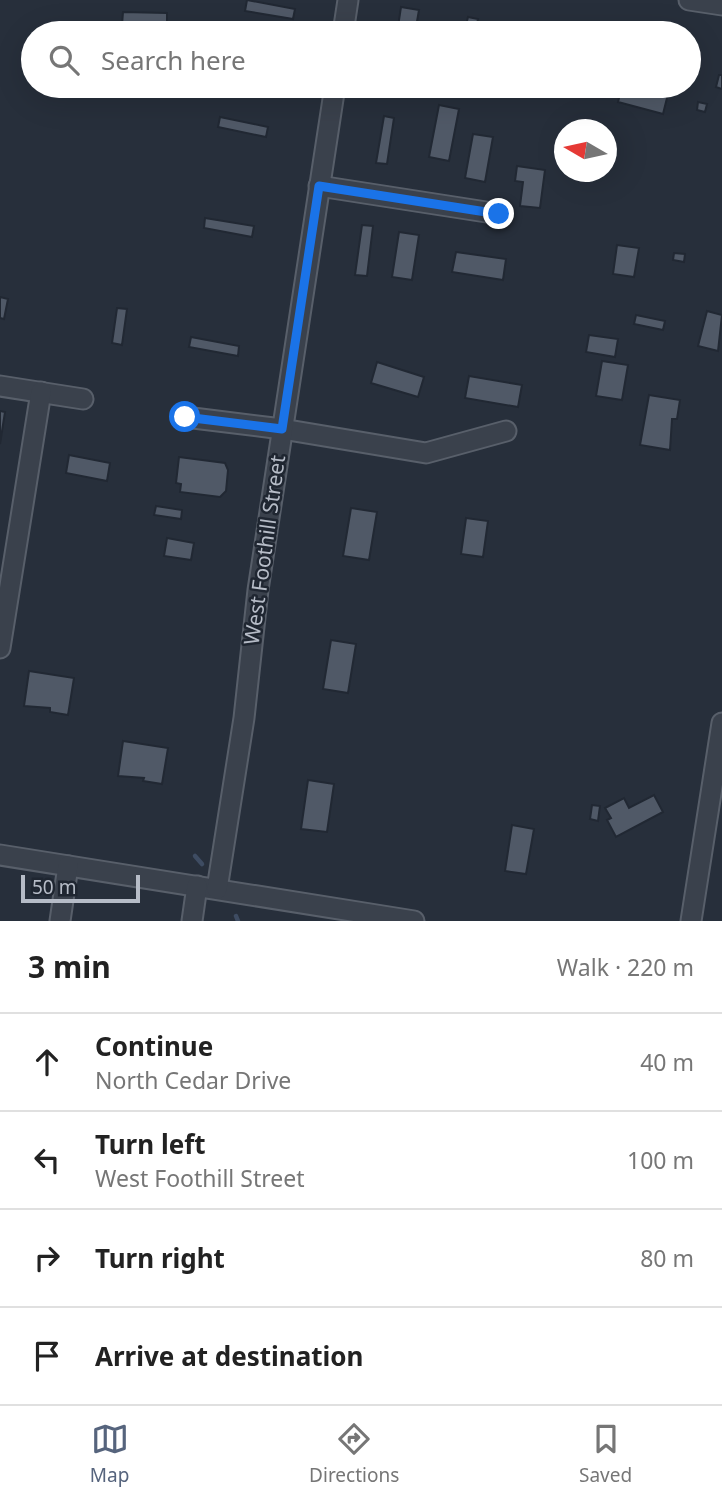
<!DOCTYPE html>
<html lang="en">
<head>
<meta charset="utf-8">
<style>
	:root { --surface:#fff; --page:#f2f2f2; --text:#222; --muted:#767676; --line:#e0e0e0; --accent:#56647d }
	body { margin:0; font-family:"Noto Sans",sans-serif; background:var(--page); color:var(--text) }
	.compass { position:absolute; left:554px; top:119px; width:63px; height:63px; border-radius:50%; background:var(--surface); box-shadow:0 7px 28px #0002; rotate:279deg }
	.scale { position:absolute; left:21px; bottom:18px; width:119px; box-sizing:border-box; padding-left:7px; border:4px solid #b6bcc7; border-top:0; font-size:19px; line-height:24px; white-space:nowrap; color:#b6bcc7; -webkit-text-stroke:5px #1f2631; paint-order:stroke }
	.stop { position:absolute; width:21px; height:21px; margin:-16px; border:5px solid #1a73e8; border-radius:50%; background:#fff }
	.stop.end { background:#1a73e8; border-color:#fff; box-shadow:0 2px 7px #0008 }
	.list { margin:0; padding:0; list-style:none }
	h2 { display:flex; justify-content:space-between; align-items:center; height:91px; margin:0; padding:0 28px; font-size:30px }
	h2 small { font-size:23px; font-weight:400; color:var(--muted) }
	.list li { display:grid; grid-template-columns:46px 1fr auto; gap:21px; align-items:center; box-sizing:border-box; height:98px; padding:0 28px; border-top:2px solid var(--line) }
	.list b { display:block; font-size:26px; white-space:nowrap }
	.list p { margin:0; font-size:23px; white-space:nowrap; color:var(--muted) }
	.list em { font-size:23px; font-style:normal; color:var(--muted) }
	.icon { flex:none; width:38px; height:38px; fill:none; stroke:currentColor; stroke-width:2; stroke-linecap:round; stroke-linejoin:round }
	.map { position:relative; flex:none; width:722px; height:921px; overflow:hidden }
	.search { position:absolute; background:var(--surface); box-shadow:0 7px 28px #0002; left:21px; right:21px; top:21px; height:77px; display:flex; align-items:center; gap:18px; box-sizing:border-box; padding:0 24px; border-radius:38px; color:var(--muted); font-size:26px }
	.sheet { height:483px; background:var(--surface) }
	nav { display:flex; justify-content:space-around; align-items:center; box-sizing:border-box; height:98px; border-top:2px solid var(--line); background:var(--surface); font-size:19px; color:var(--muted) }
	nav a { display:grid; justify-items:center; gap:4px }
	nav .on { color:var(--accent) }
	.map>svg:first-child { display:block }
</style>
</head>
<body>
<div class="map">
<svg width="722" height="921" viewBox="0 0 722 921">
	<rect width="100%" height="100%" fill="#272f3b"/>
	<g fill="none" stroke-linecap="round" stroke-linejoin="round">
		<g stroke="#3e4c62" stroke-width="4.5">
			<polyline points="195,856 202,864"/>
			<polyline points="236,916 238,921"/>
		</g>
	</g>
	<g fill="#505967" stroke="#212833" stroke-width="2">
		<polygon points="247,0 295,9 293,19 245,11"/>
		<polygon points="401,7 419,10 415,33 397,33"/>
		<polygon points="123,12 167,13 167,25 122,25"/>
		<polygon points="468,17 478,19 475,33 464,33"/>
		<polygon points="719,75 722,75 722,89 716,87"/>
		<polygon points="622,86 637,86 668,94 663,114 618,102"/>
		<polygon points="698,102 707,104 705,112 697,110"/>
		<polygon points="439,105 459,109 449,161 429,157"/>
		<polygon points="384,116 394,118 387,164 376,163"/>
		<polygon points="220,117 268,127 266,137 218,127"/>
		<polygon points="473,134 493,137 485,182 465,178"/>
		<polygon points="517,166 545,170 540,208 520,206 523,182 515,181"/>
		<polygon points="205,218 254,226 252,237 204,228"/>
		<polygon points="362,225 373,226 367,276 355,275"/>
		<polygon points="399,232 419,235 412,280 392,277"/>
		<polygon points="617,245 639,248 634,277 613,274"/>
		<polygon points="456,252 506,259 503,280 452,272"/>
		<polygon points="674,253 685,254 684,262 673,260"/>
		<polygon points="0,297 8,299 4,319 0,318"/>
		<polygon points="117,308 127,309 122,345 112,343"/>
		<polygon points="707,311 722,315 718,351 698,346"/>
		<polygon points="636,315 665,321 663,330 634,324"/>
		<polygon points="589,335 618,339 615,357 586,352"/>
		<polygon points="191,337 239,346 238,356 189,347"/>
		<polygon points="602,361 628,365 622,400 596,396"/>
		<polygon points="377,362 424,377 418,397 371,383"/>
		<polygon points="469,376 522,385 518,407 465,398"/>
		<polygon points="649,395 680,400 677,419 672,419 670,450 640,445"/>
		<polygon points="0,411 5,412 0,444"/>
		<polygon points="69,455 110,463 107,481 66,473"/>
		<polygon points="179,457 225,463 228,470 226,491 220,497 180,492 181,484 176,483"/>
		<polygon points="156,506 182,510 181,519 154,515"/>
		<polygon points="351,508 377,512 369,560 343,556"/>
		<polygon points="466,518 488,521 483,557 461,554"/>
		<polygon points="167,538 194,543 191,560 164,556"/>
		<polygon points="331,640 356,644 348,693 323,689"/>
		<polygon points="29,671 74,678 68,715 50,712 50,708 24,706"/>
		<polygon points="123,741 168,748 162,784 143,781 144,778 118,776"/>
		<polygon points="308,780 334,784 327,832 301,829"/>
		<polygon points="654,795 663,812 616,837 607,820 611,818 605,808 624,798 629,808"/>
		<polygon points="592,805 600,806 598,821 590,819"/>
		<polygon points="512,825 534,829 526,874 505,871"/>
	</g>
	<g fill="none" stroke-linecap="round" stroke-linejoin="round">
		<defs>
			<g id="minor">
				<polyline points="689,0 722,5"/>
				<polyline points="343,33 348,0"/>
				<polyline points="319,186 499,214"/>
				<polyline points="0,386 83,399"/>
				<polyline points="185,417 282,429 426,453 506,431"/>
				<polyline points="0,648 41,392"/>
				<polyline points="0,855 414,921"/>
				<polyline points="217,889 244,718 258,590 335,86"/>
				<polyline points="60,921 68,866"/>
				<polyline points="192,921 197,886"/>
				<polyline points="691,921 722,723"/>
			</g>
		</defs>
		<use href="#minor" stroke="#585f6a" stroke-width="23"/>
		<use href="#minor" stroke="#3a414c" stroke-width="19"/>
	</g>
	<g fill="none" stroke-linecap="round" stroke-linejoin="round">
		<polyline stroke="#1a73e8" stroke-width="9" points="185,417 282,429 319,186 499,214"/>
	</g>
	<g text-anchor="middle" stroke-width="5" stroke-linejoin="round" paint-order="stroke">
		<g font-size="21" fill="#b6bcc7" stroke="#1f2631">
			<text transform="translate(265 550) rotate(-82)" y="7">West Foothill Street</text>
		</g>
	</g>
</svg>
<svg class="compass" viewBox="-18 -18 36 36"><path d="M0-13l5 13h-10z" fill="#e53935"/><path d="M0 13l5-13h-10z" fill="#767676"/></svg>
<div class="scale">50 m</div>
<div class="stop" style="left:185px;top:417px"></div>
<div class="stop end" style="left:499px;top:214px"></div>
<div class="search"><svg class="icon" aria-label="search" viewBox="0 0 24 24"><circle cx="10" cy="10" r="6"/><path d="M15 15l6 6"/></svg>Search here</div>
</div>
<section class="sheet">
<h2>3 min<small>Walk · 220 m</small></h2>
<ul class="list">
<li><svg class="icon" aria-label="ahead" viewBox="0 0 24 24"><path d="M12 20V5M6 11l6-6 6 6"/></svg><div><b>Continue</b><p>North Cedar Drive</p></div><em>40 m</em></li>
<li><svg class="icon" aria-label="left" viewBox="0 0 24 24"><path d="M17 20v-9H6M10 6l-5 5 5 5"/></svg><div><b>Turn left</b><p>West Foothill Street</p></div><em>100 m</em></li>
<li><svg class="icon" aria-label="right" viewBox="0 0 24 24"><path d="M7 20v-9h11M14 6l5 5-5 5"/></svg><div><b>Turn right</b></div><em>80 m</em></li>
<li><svg class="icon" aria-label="arrive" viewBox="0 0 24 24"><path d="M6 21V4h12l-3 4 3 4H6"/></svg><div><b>Arrive at destination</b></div></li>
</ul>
</section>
<nav>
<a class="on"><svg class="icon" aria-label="map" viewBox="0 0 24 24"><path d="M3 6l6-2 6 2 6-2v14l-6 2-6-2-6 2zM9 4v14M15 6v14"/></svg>Map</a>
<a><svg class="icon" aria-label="directions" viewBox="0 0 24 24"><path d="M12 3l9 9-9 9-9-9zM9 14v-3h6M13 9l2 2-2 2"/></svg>Directions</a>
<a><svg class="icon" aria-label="saved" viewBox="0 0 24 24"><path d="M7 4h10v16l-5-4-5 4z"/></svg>Saved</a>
</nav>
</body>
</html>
